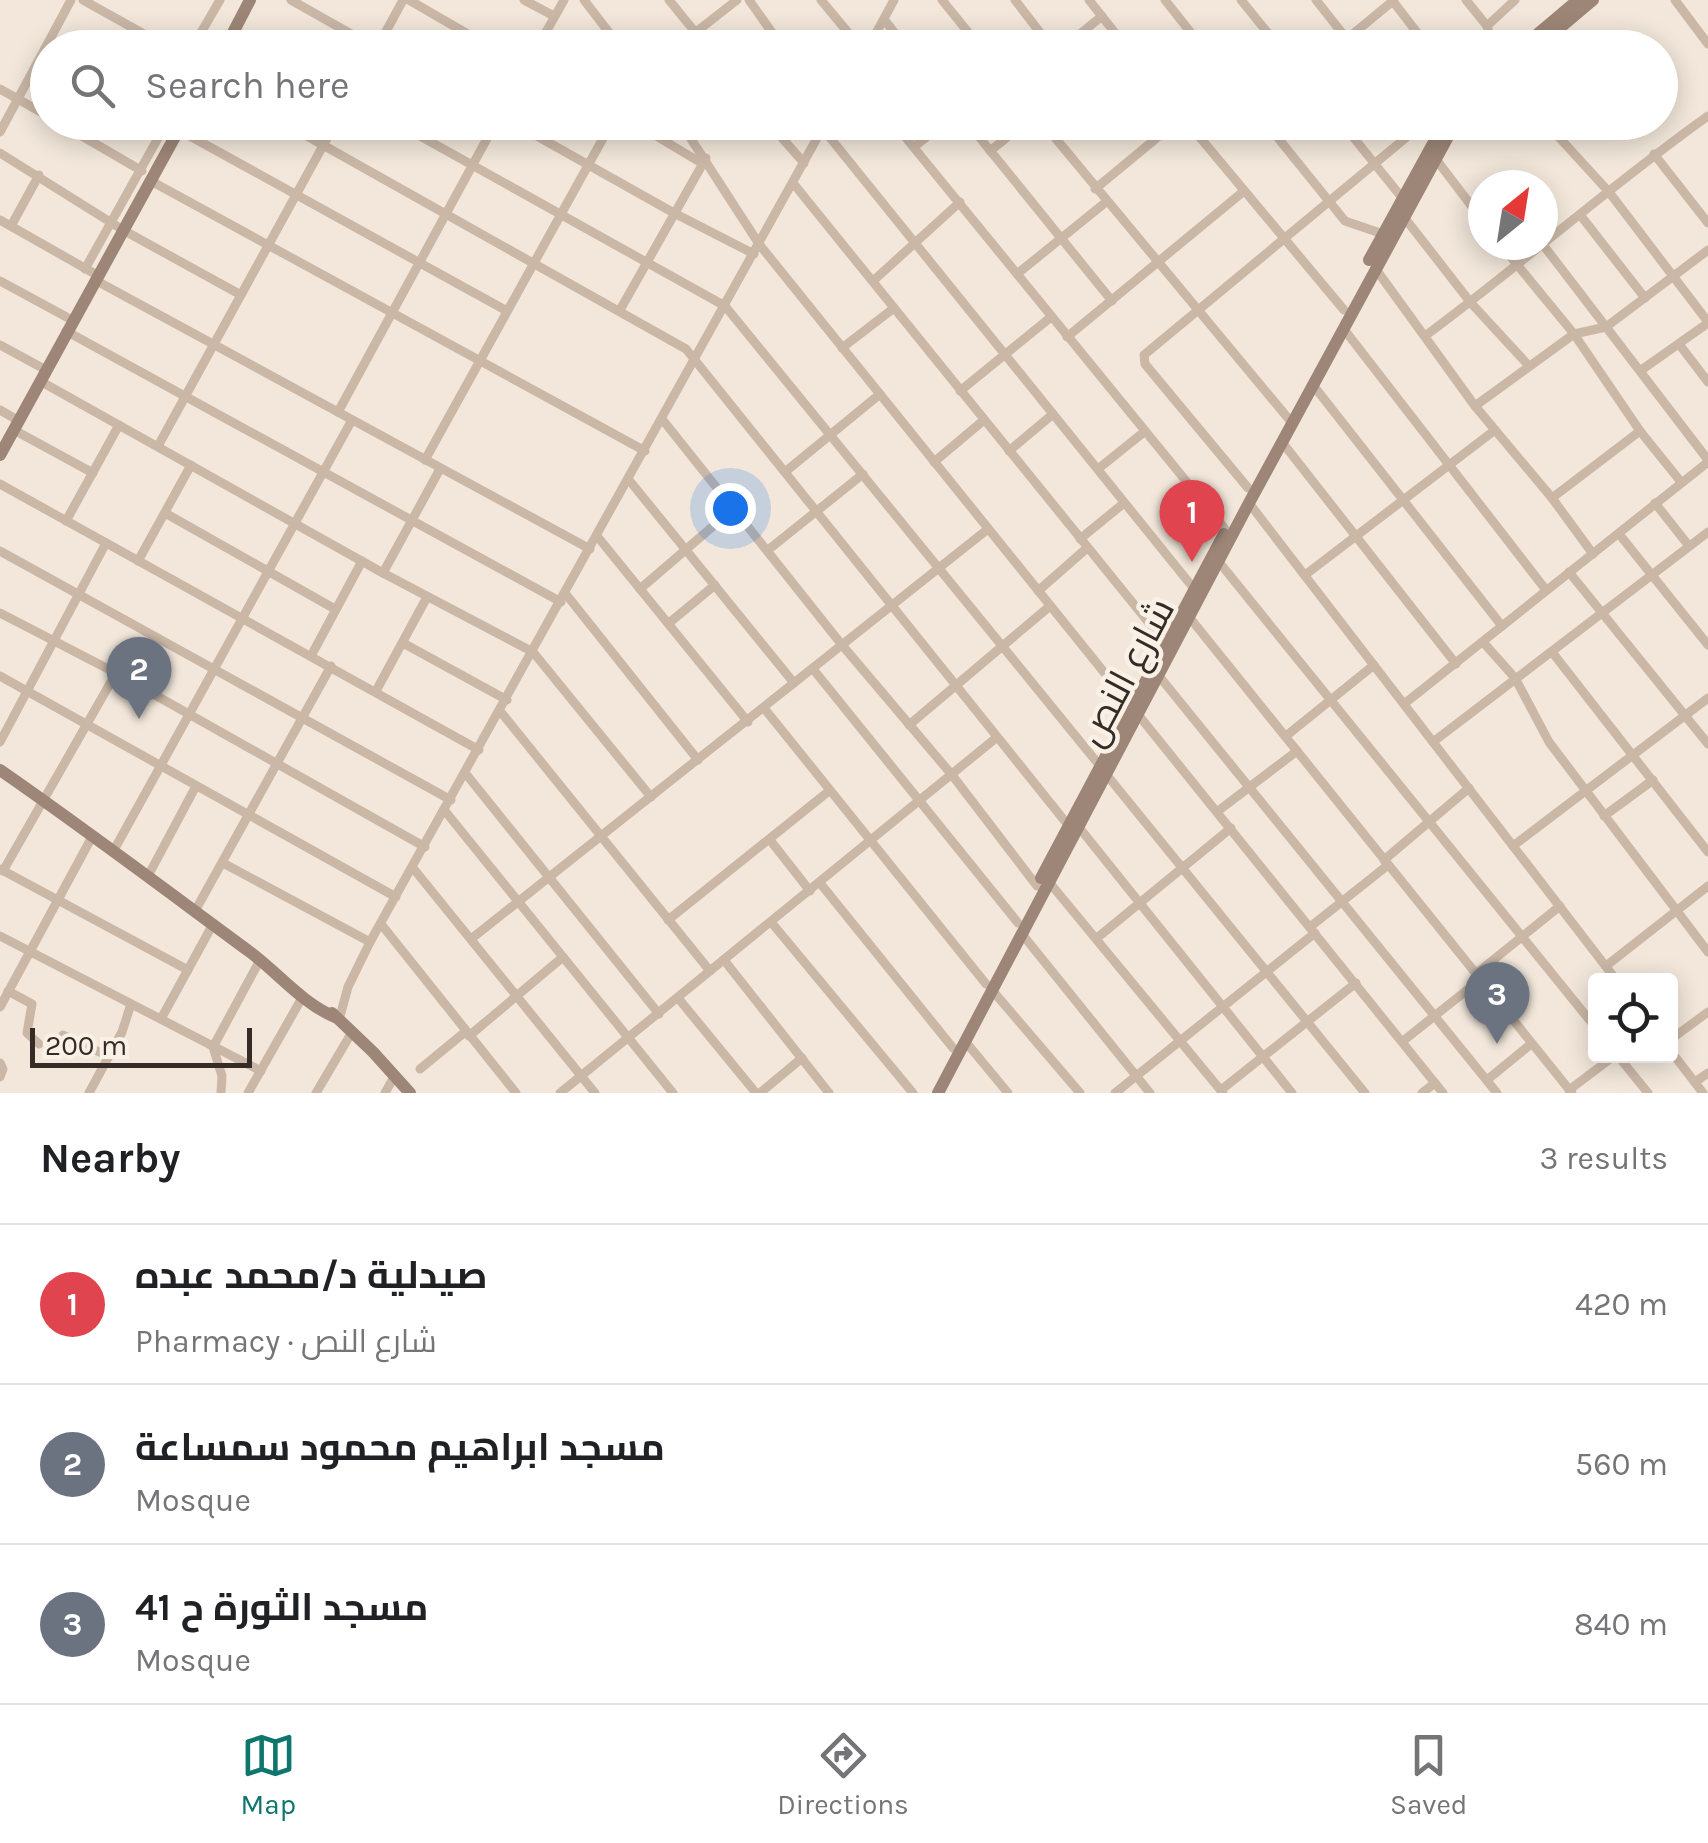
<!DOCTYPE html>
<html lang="en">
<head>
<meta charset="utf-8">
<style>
	:root { --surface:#fff; --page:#f6f6f6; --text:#202124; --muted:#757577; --line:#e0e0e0; --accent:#0f766e }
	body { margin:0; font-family:Karla,Cairo,sans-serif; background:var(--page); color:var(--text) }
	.controls { position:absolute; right:30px; bottom:30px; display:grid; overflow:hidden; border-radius:10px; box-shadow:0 5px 25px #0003 }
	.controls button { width:90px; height:90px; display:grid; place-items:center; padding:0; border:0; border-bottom:2px solid var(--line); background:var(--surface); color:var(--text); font:50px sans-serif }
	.compass { position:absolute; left:1468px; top:170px; width:90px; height:90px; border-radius:50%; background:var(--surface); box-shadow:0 5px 25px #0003; rotate:30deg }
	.scale { position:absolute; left:30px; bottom:25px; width:222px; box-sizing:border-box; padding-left:10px; border:5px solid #362c27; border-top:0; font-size:28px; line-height:35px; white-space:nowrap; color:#362c27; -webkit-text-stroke:8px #f9f1e6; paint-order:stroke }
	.you { position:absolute; left:730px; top:508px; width:35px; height:35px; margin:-25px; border:8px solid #fff; border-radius:50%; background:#1a73e8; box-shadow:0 0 0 15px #1a73e833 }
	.badge { display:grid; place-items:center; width:65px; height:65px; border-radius:50%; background:var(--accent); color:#fff; font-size:32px; font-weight:700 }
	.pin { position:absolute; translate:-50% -82px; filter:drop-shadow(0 2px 5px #0008) }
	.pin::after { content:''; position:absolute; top:52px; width:35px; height:30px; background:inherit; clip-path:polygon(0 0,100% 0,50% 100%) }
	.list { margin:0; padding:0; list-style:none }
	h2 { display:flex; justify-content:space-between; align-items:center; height:130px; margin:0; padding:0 40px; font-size:42px }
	h2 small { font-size:32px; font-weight:400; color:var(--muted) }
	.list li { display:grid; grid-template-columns:65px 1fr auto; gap:30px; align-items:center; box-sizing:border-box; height:160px; padding:0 40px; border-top:2px solid var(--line) }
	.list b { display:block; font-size:38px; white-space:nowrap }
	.list p { margin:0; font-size:32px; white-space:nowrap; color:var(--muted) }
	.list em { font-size:32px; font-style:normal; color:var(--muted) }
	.icon { flex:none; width:55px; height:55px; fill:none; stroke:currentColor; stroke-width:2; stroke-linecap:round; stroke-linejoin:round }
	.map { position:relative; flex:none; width:1708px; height:1093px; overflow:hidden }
	.search { position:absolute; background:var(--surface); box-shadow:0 5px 25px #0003; left:30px; right:30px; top:30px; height:110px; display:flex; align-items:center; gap:25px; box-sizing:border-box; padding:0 35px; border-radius:55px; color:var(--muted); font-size:38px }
	.sheet { height:610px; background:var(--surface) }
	nav { display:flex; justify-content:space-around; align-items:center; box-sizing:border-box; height:140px; border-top:2px solid var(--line); background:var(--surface); font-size:28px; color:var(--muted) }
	nav a { display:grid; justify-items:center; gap:5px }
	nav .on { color:var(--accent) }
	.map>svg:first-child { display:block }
</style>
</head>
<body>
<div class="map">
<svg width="1708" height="1093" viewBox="0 0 1708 1093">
	<rect width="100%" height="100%" fill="#f2e7da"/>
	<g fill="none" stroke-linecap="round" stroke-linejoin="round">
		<g stroke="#cab7a6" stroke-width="9">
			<polyline points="83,0 169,48"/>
			<polyline points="291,0 376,48"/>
			<polyline points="409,0 492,48"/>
			<polyline points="524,0 554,16"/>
			<polyline points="584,0 621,48"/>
			<polyline points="669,0 708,48"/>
			<polyline points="749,0 783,48"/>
			<polyline points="821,0 861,48"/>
			<polyline points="942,0 981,48"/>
			<polyline points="1015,0 1052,48"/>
			<polyline points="1089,0 1127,48"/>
			<polyline points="1165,0 1203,48"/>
			<polyline points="1241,0 1280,48"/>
			<polyline points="1316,0 1354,48"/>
			<polyline points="1392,0 1429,48"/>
			<polyline points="1466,0 1487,26"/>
			<polyline points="1675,0 1708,44"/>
			<polyline points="884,19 906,48"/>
			<polyline points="696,32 737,0"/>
			<polyline points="233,33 260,48"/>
			<polyline points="192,48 220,0"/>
			<polyline points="377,48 403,0"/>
			<polyline points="537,48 564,0"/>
			<polyline points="868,48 894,0"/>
			<polyline points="1063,48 1102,16"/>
			<polyline points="1336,48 1394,0"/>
			<polyline points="1493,48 1487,26 1515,0"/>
			<polyline points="0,89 48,116"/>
			<polyline points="58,122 142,171"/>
			<polyline points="282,122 686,349 1068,825"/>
			<polyline points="395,122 725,306 1100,766"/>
			<polyline points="512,122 674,213 754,254"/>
			<polyline points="633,122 703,164"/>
			<polyline points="680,122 759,244 1443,1093"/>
			<polyline points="768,122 804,163"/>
			<polyline points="893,122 1226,530"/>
			<polyline points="967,122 1112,301"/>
			<polyline points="1042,122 1292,423"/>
			<polyline points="1187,122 1344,310"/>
			<polyline points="1265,122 1345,221 1383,234"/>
			<polyline points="1341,122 1403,199"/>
			<polyline points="1545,122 1609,192 1708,322"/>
			<polyline points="823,129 1195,590"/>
			<polyline points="179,130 507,311"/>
			<polyline points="0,132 71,0"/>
			<polyline points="914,147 945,122"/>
			<polyline points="990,151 1026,122"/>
			<polyline points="0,153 123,230 241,295"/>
			<polyline points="1654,154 1708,223"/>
			<polyline points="1435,158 1483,221"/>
			<polyline points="151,181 645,451"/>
			<polyline points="793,183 1166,644"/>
			<polyline points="1095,189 1176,122"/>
			<polyline points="1581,216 1645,298"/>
			<polyline points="1404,217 1471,303 1529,366"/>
			<polyline points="0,220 97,275"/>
			<polyline points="11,226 39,175"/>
			<polyline points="1501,245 1574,334 1640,431 1681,482"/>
			<polyline points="1544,246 1708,460"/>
			<polyline points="1375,268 1475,406 1552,498 1593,554"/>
			<polyline points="85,269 167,122"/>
			<polyline points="1017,274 1106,202"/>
			<polyline points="95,280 590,549"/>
			<polyline points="0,281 72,320"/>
			<polyline points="873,281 960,202"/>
			<polyline points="620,310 706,158"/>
			<polyline points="1343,328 1546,590"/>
			<polyline points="66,331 561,602"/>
			<path d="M1425 336C1521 265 1611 185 1708 116"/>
			<polyline points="1067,337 1244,191"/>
			<polyline points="1679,344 1708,382"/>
			<polyline points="0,345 46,370"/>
			<polyline points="842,348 894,308"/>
			<polyline points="1640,371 1708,323"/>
			<polyline points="40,381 383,573 533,652 651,797"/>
			<polyline points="1313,385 1502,626"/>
			<polyline points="960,391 1051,317"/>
			<polyline points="1475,406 1574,334 1606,327 1708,250"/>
			<polyline points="0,410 19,421"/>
			<polyline points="338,412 496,122"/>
			<polyline points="662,419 842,645 952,775 1037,886"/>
			<polyline points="14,430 93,473"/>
			<polyline points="1282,442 1456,664"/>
			<polyline points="158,446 336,122"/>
			<polyline points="1009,451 1053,414"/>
			<polyline points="425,460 612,122"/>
			<polyline points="934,462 984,420"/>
			<polyline points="1098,469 1144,432"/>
			<polyline points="785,472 880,394"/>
			<polyline points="629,480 794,683"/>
			<polyline points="0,484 479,750"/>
			<polyline points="1248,488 1145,364 1144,355 1420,126"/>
			<polyline points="1552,498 1640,431"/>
			<polyline points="1249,503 1617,981"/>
			<polyline points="1655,503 1689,546"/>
			<polyline points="165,513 335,609"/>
			<polyline points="66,521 119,425"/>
			<polyline points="1619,534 1708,645"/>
			<polyline points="597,536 748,722"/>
			<polyline points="1080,539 1124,503"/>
			<polyline points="768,550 863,474"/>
			<polyline points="0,551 451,800"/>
			<polyline points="138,561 191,465"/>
			<polyline points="1219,562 1596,1028"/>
			<polyline points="1569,572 1708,744"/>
			<polyline points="383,573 440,469"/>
			<polyline points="1305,575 1495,430"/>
			<polyline points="640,589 733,509"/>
			<polyline points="1038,591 1087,548"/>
			<polyline points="565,593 698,760"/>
			<polyline points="0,613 116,673 425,847"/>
			<polyline points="1190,618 1572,1093"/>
			<polyline points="669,623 715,585"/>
			<polyline points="1483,642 1515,678 1549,742 1708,952"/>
			<polyline points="403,643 507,700"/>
			<polyline points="1552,652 1708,852"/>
			<polyline points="311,656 362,561"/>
			<polyline points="813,669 1018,923"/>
			<polyline points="0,676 396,897"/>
			<polyline points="1159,676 1497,1093"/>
			<polyline points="376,691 427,597"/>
			<polyline points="1404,704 1708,462"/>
			<polyline points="764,708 986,984"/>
			<polyline points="500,711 710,971"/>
			<polyline points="909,725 1050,606"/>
			<polyline points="1286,736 1374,665"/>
			<polyline points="0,742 106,543"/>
			<polyline points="1433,742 1708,532"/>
			<polyline points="466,774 659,1014"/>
			<polyline points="1106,774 1365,1093"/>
			<polyline points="445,811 673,1093"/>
			<polyline points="1218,811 1297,751"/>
			<polyline points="1604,816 1653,780"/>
			<polyline points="1078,826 1292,1093"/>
			<polyline points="770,840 810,891"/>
			<polyline points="1513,846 1708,698"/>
			<polyline points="114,850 352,420"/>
			<polyline points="1384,860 1469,788"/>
			<polyline points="223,863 370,942"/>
			<polyline points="413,868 595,1093"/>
			<polyline points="0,869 188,970"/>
			<polyline points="3,871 116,673"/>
			<polyline points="148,876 196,786"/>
			<polyline points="1049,882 1223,1093"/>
			<polyline points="820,883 953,1048"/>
			<polyline points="195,911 331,666"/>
			<polyline points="668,920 829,791"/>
			<polyline points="771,922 913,1093"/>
			<polyline points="381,924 516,1093"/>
			<polyline points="1310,927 1388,865"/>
			<polyline points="1022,934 1150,1093"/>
			<polyline points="0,936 261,1071"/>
			<polyline points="1097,938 1231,828"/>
			<polyline points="471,939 988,529"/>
			<polyline points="724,960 829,1093"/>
			<polyline points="1606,966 1708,886"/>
			<polyline points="1477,973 1560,906"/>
			<polyline points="992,990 1080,1093"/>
			<polyline points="8,991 32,1004 27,1033 39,1044"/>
			<polyline points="678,998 756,1093"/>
			<polyline points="0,1007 93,835"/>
			<polyline points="161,1019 213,924"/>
			<polyline points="339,1020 348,987 370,942 826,122"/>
			<polyline points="63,1035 108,1056"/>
			<polyline points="469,1036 563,957"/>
			<polyline points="1670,1040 1708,1012"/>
			<polyline points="965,1041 1008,1093"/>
			<polyline points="1403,1041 1481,979"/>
			<polyline points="1670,1050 1703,1093"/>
			<polyline points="1618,1056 1648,1093"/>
			<polyline points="0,1063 3,1069 0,1077"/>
			<polyline points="420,1069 465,1032"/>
			<polyline points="1487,1080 1531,1044"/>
			<polyline points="1695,1082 1708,1073"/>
			<polyline points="1221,1090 1356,983"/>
			<polyline points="1569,1090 1614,1056"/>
			<polyline points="89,1093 122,1032 131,1004"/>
			<polyline points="221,1093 222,1076 213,1047 260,960"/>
			<polyline points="248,1093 303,996"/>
			<polyline points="316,1093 352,1032"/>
			<polyline points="385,1093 395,1075"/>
			<polyline points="560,1093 996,738"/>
			<polyline points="760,1093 802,1058"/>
			<polyline points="1115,1093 1315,933"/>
			<polyline points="1422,1093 1435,1083"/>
		</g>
		<g stroke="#9d8677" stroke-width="12">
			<polyline points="225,48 250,0"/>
			<polyline points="1521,48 1578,0"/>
			<polyline points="1536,48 1593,0"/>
			<polyline points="1369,260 1445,122"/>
			<polyline points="0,455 183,122"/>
			<path d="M0 770C85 829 167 891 250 952 278 973 302 1003 335 1017"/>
			<polyline points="1041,878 1224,534"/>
			<polyline points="332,1013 373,1052 410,1093"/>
			<polyline points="938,1093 1249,503 1456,122"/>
		</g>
	</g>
	<g text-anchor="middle" stroke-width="9" stroke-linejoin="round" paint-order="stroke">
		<g font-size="38" fill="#362c27" stroke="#f9f1e6">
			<text transform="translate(1126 672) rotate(-62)" y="13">شارع النص</text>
		</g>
	</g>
</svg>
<div class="controls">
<button><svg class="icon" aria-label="locate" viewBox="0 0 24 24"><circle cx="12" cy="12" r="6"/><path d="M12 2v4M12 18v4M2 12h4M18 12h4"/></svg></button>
</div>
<svg class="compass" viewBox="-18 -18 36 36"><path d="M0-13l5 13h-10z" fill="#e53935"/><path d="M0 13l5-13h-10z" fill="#757577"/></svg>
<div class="scale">200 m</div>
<div class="you"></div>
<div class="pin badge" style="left:1192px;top:562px;background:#e0444e">1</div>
<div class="pin badge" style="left:139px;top:719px;background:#6b7280">2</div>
<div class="pin badge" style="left:1497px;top:1044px;background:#6b7280">3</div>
<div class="search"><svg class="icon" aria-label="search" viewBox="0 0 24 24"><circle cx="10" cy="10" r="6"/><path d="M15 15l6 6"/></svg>Search here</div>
</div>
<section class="sheet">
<h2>Nearby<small>3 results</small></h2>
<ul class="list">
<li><span class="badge" style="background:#e0444e">1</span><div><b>صيدلية د/محمد عبده</b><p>Pharmacy · شارع النص</p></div><em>420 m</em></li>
<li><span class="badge" style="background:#6b7280">2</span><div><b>مسجد ابراهيم محمود سمساعة</b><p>Mosque</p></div><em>560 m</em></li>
<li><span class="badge" style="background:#6b7280">3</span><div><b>مسجد الثورة ح 41</b><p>Mosque</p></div><em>840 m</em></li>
</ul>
</section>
<nav>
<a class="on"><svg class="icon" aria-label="map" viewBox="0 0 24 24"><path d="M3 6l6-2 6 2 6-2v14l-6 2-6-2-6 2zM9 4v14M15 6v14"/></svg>Map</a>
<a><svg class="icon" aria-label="directions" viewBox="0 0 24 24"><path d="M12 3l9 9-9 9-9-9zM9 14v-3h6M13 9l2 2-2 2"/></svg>Directions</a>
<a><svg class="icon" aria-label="saved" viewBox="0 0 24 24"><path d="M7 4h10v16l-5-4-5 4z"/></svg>Saved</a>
</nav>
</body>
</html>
